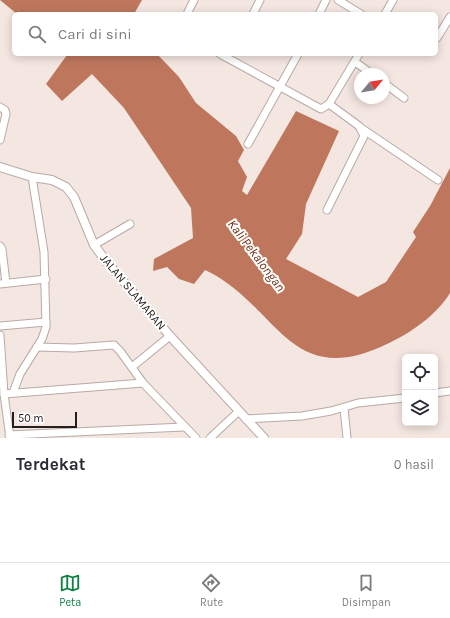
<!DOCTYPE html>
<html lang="id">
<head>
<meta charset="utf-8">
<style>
	:root { --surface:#fff; --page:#f7f7f7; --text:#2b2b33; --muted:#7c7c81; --line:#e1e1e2; --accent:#0b8043 }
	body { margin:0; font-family:Karla,sans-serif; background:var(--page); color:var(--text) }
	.controls { position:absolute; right:12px; bottom:12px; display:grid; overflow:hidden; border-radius:6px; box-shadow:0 2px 10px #0003 }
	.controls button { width:36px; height:36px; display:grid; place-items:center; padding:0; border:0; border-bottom:1px solid var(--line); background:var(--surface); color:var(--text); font:20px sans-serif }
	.compass { position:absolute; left:354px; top:68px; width:36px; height:36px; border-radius:50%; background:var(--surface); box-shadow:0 2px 10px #0003; rotate:60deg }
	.scale { position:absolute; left:12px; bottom:10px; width:65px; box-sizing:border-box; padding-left:4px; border:2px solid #25201e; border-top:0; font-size:11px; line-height:14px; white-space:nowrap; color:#25201e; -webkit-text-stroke:3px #fff; paint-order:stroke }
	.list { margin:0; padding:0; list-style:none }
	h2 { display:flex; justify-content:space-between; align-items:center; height:52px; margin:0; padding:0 16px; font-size:17px }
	h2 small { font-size:13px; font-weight:400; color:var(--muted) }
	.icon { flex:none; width:22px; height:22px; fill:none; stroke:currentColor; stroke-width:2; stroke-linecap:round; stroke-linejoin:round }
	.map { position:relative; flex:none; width:450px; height:438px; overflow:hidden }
	.search { position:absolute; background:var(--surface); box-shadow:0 2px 10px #0003; left:12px; right:12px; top:12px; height:44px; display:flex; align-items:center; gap:10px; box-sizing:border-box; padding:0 14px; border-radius:6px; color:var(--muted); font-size:15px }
	.sheet { height:124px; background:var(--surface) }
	nav { display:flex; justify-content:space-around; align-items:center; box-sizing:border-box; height:56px; border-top:1px solid var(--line); background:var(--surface); font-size:11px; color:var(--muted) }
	nav a { display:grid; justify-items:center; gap:2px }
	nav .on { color:var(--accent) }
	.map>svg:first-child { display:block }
</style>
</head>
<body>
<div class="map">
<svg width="450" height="438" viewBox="0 0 450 438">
	<rect width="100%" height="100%" fill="#f4e6e0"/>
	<g fill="#be775d">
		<polygon points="0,0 142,0 134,14 17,14"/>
		<path d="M66 54H157L179 77 196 103 236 136 244 150 238 161 247 177 242 191 247 195 296 111 339 131 306 204 302 234 286 259 358 297 386 282 416 237 413 232 430 206 450 168V293C437 315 409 334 387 344 288 392 278 304 205 270L194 284 179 279 167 267 153 271 154 259 193 238 191 208 124 108 92 74 62 101 46 84 67 55Z"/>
	</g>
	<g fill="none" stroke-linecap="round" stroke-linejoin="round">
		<defs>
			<g id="minor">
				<polyline points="338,0 361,14"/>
				<polyline points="187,14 194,0"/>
				<polyline points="253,14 260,0"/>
				<polyline points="319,14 326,0"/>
				<polyline points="385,14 393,0"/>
				<polyline points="437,38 450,17"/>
				<polyline points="220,54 321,109 329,104 359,54"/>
				<polyline points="355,62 372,74"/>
				<polyline points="384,83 404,98"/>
				<polyline points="0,107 5,110 6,114 0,140"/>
				<polyline points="361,128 438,180"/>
				<polyline points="248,144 298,54"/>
				<polyline points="327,210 364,136 359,126 329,104"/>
				<polyline points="94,245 130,224"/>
				<polyline points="0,246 2,249 6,283"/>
				<polyline points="0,284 46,279"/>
				<polyline points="0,326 46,322"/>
				<polyline points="0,335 4,394 10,438"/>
				<polyline points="37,347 74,348 114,345 120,351 143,383 196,438"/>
				<polyline points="132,367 170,336"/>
				<polyline points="13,393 20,374 42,339 46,327 44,252 32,177"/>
				<polyline points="435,393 450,391"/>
				<polyline points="4,394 143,383"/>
				<polyline points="344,408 347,438"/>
				<polyline points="246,419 302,416 331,411 358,403 405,398"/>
				<polyline points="9,435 184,427"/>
				<polyline points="210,438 239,411"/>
			</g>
			<polyline id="tertiary" points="0,167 32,177 52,180 66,187 74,197 94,245 106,261 170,336 264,438"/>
		</defs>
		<use href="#minor" stroke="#b8aaa5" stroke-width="9"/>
		<use href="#tertiary" stroke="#b8aaa5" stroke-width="10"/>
		<use href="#minor" stroke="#fff" stroke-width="7"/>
		<use href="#tertiary" stroke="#fff" stroke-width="8"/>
	</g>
	<g text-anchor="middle" stroke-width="4" stroke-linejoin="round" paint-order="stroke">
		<g font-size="12" fill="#25201e" stroke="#fff">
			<text transform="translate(133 292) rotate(50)" y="4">JALAN SLAMARAN</text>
		</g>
		<g font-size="13" font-style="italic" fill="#6d2b10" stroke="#fff">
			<text transform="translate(257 255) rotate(53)" y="5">Kali Pekalongan</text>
		</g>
	</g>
</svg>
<div class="controls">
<button><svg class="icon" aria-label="locate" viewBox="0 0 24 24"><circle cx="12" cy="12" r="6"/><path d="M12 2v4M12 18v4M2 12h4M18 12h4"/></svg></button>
<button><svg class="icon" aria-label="layers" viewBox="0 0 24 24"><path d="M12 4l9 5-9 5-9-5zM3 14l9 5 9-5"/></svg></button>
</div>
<svg class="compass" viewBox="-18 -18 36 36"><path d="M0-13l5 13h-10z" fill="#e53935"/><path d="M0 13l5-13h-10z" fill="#7c7c81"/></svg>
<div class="scale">50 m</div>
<div class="search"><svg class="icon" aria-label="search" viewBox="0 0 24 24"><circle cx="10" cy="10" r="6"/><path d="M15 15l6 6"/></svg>Cari di sini</div>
</div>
<section class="sheet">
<h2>Terdekat<small>0 hasil</small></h2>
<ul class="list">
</ul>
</section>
<nav>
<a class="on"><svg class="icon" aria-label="map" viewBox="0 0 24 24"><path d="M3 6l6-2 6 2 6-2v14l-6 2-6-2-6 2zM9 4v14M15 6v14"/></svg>Peta</a>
<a><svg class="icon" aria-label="directions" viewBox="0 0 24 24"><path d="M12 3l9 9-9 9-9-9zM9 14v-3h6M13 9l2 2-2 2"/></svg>Rute</a>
<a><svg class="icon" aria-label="saved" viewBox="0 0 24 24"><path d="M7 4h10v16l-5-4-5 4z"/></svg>Disimpan</a>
</nav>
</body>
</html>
